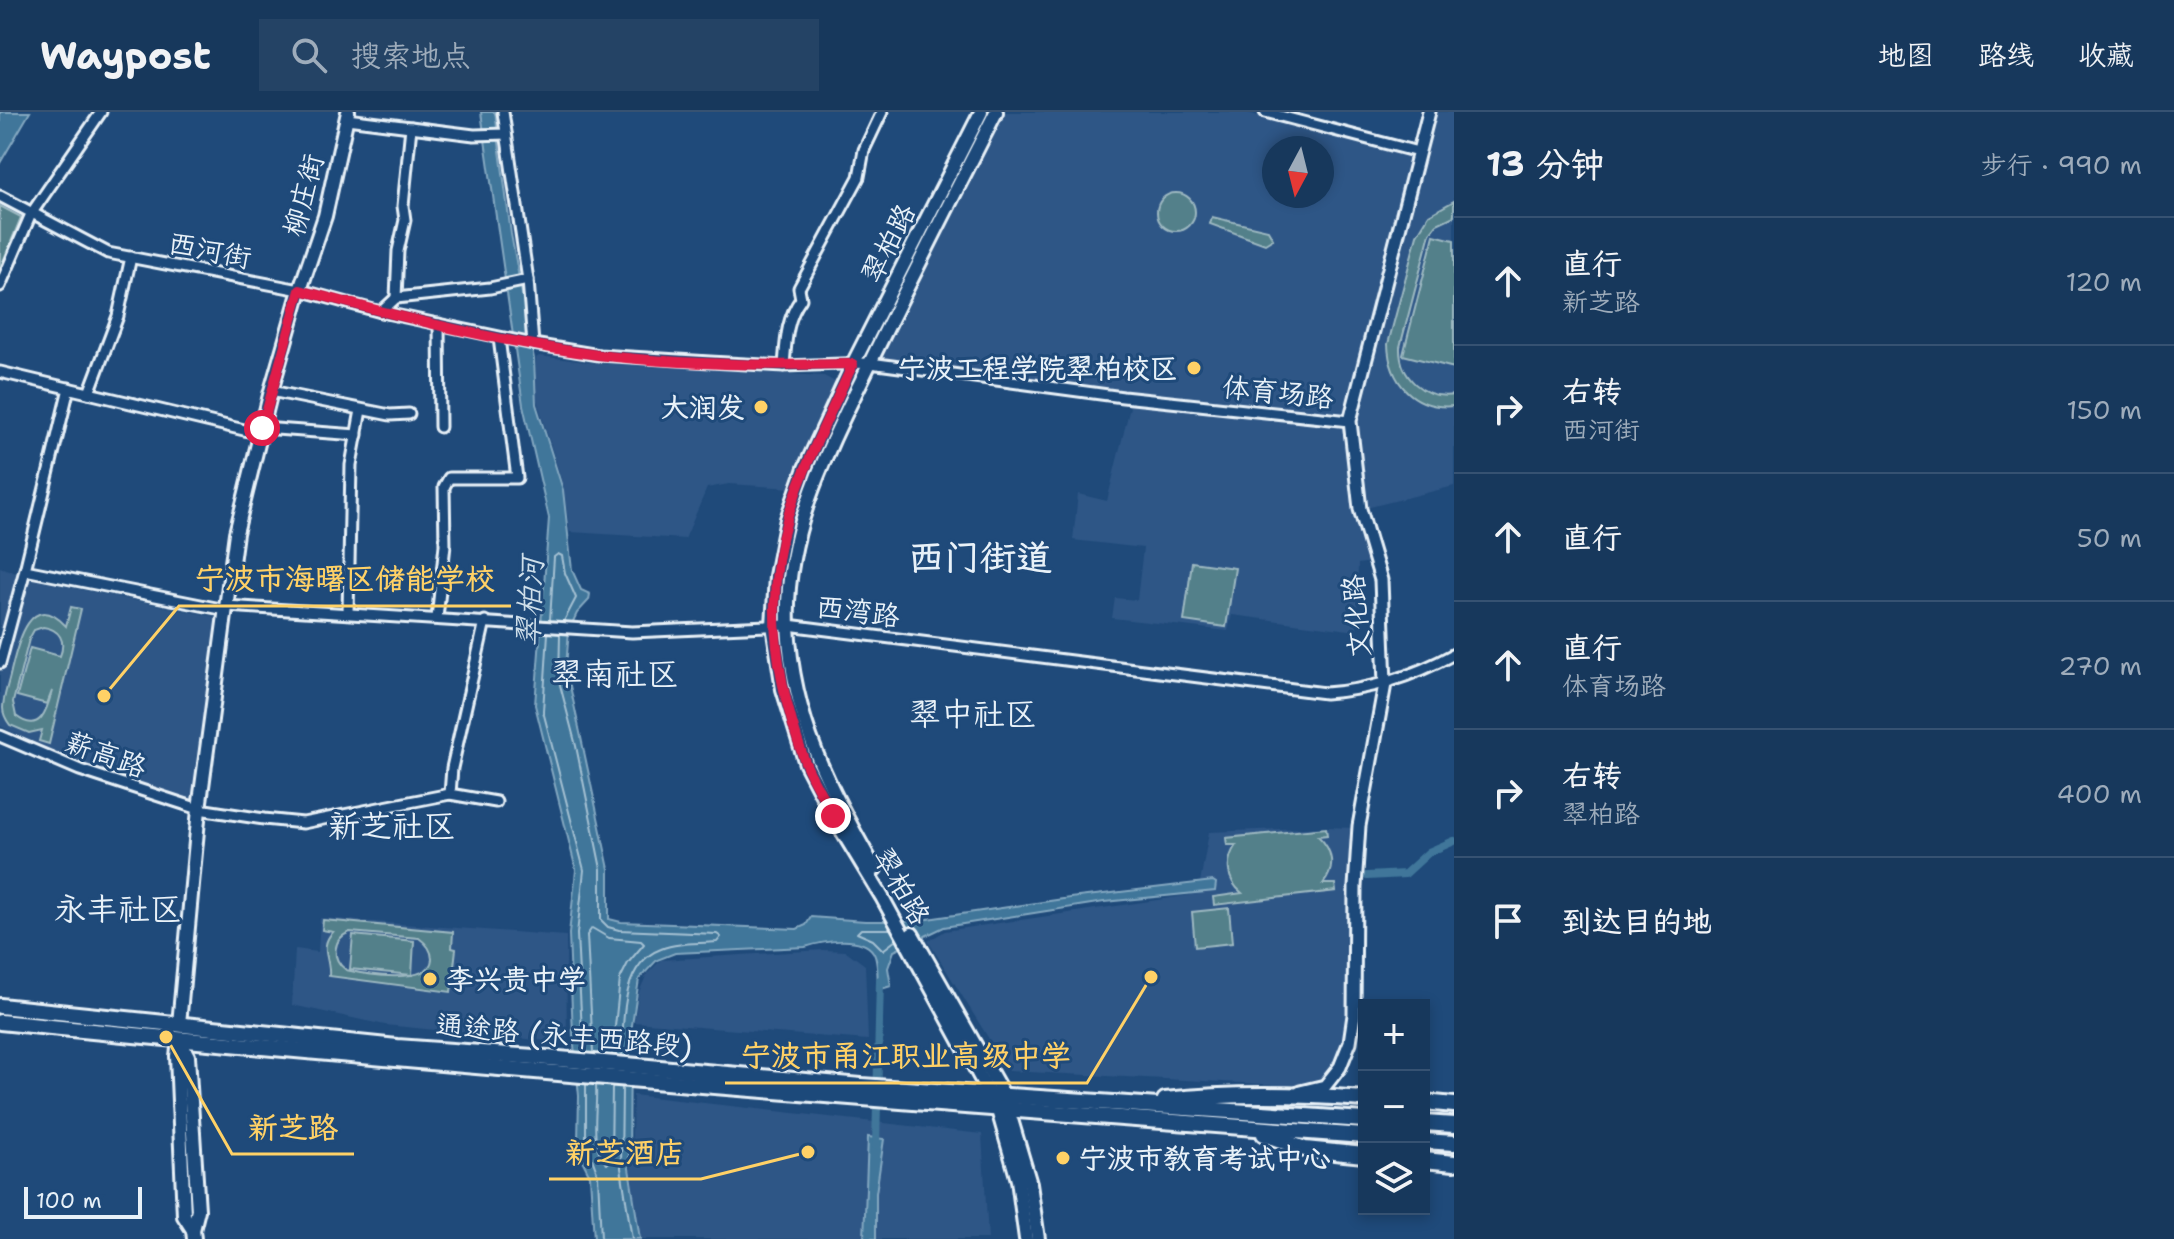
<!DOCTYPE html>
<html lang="zh">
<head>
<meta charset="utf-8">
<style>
	:root { --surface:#17385c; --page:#244365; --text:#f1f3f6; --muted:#9eacbb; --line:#365272 }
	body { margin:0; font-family:"Shantell Sans","LXGW WenKai TC",sans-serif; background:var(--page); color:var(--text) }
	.controls { position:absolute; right:24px; bottom:24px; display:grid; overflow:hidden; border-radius:0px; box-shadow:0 4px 12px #0003 }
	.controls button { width:72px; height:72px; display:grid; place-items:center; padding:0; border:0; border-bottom:2px solid var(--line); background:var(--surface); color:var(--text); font:40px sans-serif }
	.compass { position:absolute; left:1262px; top:24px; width:72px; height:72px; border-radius:50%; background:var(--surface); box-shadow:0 4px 12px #0003; rotate:187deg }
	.scale { position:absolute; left:24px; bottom:20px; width:118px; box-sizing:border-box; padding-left:8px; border:4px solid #e8f1f8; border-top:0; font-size:22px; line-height:28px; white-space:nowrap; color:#e8f1f8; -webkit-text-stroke:6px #1f4a7a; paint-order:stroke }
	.stop { position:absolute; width:24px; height:24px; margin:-18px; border:6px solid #e11d48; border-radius:50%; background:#fff }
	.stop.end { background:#e11d48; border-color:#fff; box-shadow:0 2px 8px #0008 }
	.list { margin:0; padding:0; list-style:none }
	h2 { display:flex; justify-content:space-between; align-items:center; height:104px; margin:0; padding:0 32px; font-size:34px }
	h2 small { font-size:26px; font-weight:400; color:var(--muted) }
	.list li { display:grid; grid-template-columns:52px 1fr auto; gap:24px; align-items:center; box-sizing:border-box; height:128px; padding:0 32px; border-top:2px solid var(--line) }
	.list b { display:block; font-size:30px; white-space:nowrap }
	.list p { margin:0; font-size:26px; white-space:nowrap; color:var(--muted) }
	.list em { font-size:26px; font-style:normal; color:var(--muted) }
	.icon { flex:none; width:44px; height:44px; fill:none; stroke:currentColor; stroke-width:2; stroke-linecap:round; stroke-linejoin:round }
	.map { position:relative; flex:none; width:1454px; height:1127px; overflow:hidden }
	header { display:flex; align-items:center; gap:48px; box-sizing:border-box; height:112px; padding:0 40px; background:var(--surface); border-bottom:2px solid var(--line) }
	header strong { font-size:38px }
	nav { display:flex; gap:44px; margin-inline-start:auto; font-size:28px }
	.search { width:560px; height:72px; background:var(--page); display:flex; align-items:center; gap:20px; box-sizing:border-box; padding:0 28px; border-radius:0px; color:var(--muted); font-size:30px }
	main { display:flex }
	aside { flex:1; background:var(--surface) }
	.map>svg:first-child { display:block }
</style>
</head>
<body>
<header>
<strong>Waypost</strong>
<div class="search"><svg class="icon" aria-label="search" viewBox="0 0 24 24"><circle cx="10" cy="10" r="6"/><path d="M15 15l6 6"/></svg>搜索地点</div>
<nav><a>地图</a><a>路线</a><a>收藏</a></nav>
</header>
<main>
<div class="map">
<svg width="1454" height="1127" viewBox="0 0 1454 1127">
	<rect width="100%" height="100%" fill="#1f4a7a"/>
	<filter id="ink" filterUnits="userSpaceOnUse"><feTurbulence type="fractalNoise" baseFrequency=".0125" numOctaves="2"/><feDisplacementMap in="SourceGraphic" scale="16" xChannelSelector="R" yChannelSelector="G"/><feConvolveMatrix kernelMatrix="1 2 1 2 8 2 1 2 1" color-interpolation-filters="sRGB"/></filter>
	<g filter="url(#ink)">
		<g fill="#2e5686" fill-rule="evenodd">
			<path d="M1001 0H1244L1424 47 1438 0H1454V374L1358 398 1372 450 1358 452 1357 519 1232 503 1228 519 1112 506 1115 486 1137 488 1143 436 1073 428 1078 382 1107 389 1130 295 1116 277 893 250 881 244ZM1274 36H1322V84H1274Z"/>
			<polygon points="539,244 595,251 824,264 837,271 837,279 792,376 729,372 707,376 685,427 570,420 563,373 536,285 536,246"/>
			<polygon points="0,455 35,468 217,505 195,691 83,654 0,614 0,553 4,536 0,533"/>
			<polygon points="1326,715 1354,716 1350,902 1346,930 1336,953 1324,968 1300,974 1009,959 928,829 945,819 1198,782 1209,720"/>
			<polygon points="320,806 566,824 567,931 385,913 292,893 295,837 318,840"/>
			<polygon points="823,838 846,839 865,853 868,928 634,910 639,880 647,862 661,848"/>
			<polygon points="633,983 982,1022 988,1127 639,1127 631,1058"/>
		</g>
		<g fill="#52808a" stroke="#9db8c1" stroke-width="2" fill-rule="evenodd">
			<circle cx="1176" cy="100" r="19"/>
			<path d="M1454 89V104L1437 112 1430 121 1400 235C1399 265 1424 288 1454 283V294C1414 298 1389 270 1388 232L1417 123 1429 103Z"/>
			<polygon points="0,94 21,105 0,157"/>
			<polygon points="1212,105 1268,118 1273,127 1265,132 1210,112"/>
			<polygon points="1434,123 1454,128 1454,256 1403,243"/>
			<polygon points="1192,450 1235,456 1226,515 1184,509"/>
			<path d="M71 495 81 497 49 632 39 629 42 618 29 621 10 613C7 609 3 603 3 596 3 585 9 570 11 559 17 534 30 475 66 514ZM43 515C60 517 66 529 60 544L30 536 17 584 47 592 52 579C47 598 40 623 16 604L13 590 29 527 34 518Z"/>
			<path d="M1326 716 1327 723 1318 724C1333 738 1336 756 1323 772H1335L1336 779 1214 793 1213 785 1242 781C1226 768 1225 749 1236 733H1227L1226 726Z"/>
			<polygon points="1229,796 1232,831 1195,835 1192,800"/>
			<path d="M323 808 453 820 452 836 456 837 451 880 329 864C331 847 318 835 333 820L322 818ZM350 820 419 826C426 831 432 838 432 847 430 874 363 862 346 858 331 847 332 827 350 820Z"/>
			<polygon points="353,823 414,829 412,863 350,857"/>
		</g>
		<g fill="#3f769a" stroke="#83a7c0" stroke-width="2">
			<polygon points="0,0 30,0 0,51"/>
			<path d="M481 0H495L511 122 534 247 536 292 563 378 572 458 581 478 590 482 589 488 577 501 569 518 566 555 609 757V807L621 810 797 817 806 813 811 805 865 809H914L1070 786 1213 769 1216 771 1215 779 1104 790 944 815 894 839 888 856 891 874 878 878C877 867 879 849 873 840 861 822 821 830 805 835L675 841 657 848 639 867 630 926 629 1056 640 1127H594L590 1064 581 1046 578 1030 579 984 573 923 569 822 576 758 535 593 549 406 523 293Z"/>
			<polygon points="868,1025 884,1027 876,1081 876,1127 864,1127"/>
		</g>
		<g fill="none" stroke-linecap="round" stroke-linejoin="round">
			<g stroke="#a4c0d2" stroke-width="2">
				<polyline points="550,508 554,445 558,442 562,444 565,461 576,486 564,509"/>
				<polyline points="548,521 543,599 584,758 577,822 583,940"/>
				<path d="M560 522 559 569 576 634 601 757V808L608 815 619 818 717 822 721 825 717 830C699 832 678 830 661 837 621 852 623 908 622 944"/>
				<polyline points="890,817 861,817 857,821 873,828 883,838 896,828"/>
				<polyline points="593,941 587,823 592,816 609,826 641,829 644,832 628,851 620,867 612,943"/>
				<polyline points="586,972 586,1030 598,1063 601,1127"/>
				<path d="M596 973C598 998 588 1033 607 1052L611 1048 612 975"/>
				<polyline points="622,976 621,1056 632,1127"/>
			</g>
			<g stroke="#3f769a" stroke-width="8">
				<polyline points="1367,764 1405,762 1429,740 1454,729"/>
				<polyline points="876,1034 880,868"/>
			</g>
			<defs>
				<g id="minor">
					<polyline points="503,0 528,168 533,232"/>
					<polyline points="1265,0 1418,40"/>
					<polyline points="347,7 474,23 506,22"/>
					<polyline points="0,84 108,141 300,178 381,200 533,232 599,243 710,250 784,254 870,251 1123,285 1350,309"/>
					<polyline points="0,174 31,102 101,0"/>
					<polyline points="396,186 398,139 405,108 403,94 411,15"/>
					<polyline points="381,200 396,186 490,176 528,168"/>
					<polyline points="439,212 440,315"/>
					<path d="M784 254C786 230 786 207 801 187L799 176 859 65 864 38 882 0"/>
					<polyline points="0,260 261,322"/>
					<polyline points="271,279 390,303 409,302"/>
					<polyline points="89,281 118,204 131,145"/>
					<polyline points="262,316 357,323"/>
					<polyline points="25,458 69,276"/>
					<path d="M227 494 632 520 788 513 1325 581C1370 578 1414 564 1454 542"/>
					<polyline points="348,501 351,353 361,298"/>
					<polyline points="437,506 445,433 444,375 449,366 517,366 499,226"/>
					<polyline points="0,551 25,458 226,498"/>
					<polyline points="0,624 80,658 199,697 264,707 303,711 450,682 496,690"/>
					<polyline points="450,682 452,656 485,509"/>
				</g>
				<polyline id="tertiary" points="1300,980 1325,974 1340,955 1350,930 1354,903 1355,775 1359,714 1385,572 1381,468 1360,397 1350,309 1429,0"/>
				<g id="secondary">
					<polyline points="981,0 853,252 805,356 787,407 776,464 773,513 783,577 806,652 833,704 882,785 998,998 1018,1068 1026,1127"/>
					<path d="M875 757C829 677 793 608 788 514 784 419 828 338 868 255 909 170 953 85 996 0"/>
					<polyline points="912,822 1004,984 1030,1072 1038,1127"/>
					<polyline points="179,912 199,697 236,421 271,279 300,178 325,104 348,0"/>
					<polyline points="179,928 188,944 198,1098 193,1118 194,1127"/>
					<polyline points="179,928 177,944 184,1104 193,1118"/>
				</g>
				<g id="primary">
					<polyline points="0,894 397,935 548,946 861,974 1364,1008"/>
					<path d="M0 910C454 955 909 991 1364 1024"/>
					<path d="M1165 988C1232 981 1297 982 1364 987"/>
					<polyline points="1424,990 1454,993"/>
					<polyline points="1424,1011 1454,1013"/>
					<polyline points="1264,1022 1305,1037 1364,1043"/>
					<polyline points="1424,1029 1454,1031"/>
					<polyline points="1424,1048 1454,1051"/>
				</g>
			</defs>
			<use href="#minor" stroke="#e8f1f8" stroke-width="15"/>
			<use href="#tertiary" stroke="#e8f1f8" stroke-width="17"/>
			<use href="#secondary" stroke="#e8f1f8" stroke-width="18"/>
			<use href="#primary" stroke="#e8f1f8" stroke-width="20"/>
			<use href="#minor" stroke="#1f4a7a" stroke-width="9"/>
			<use href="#tertiary" stroke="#1f4a7a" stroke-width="11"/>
			<use href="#secondary" stroke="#1f4a7a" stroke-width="12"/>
			<use href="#primary" stroke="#1f4a7a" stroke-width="14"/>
		</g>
	</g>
	<g fill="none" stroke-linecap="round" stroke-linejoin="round" filter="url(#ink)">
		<path stroke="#e11d48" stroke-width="10" d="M262 316 300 178C397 204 497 230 598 243 682 253 769 254 853 252 830 302 805 351 788 404 763 486 776 571 805 650 812 668 824 686 833 704"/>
	</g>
	<g fill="#ffd166" stroke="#1f4a7a" stroke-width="3">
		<circle cx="1194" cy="256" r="8"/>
		<circle cx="761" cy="295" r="8"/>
		<circle cx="430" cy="867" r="8"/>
		<circle cx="1063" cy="1046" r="8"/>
	</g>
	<g text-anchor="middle" stroke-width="6" stroke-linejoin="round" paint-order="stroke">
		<g font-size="28" fill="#e8f1f8" stroke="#1f4a7a">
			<text transform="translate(303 83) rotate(-75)" y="10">柳庄街</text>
			<text transform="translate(888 131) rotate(-63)" y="10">翠柏路</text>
			<text transform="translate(210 138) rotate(11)" y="10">西河街</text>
			<text transform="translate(1278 280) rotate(6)" y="10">体育场路</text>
			<text transform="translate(858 499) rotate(7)" y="10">西湾路</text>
			<text transform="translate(1356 504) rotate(-95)" y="10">文化路</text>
			<text transform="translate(106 642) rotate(20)" y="10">薪高路</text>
			<text transform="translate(902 774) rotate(60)" y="10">翠柏路</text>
			<text transform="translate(564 923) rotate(5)" y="10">通途路 (永丰西路段)</text>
		</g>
		<g font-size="28" font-weight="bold" fill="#e8f1f8" stroke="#1f4a7a" text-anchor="end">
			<text x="1178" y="266">宁波工程学院翠柏校区</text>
			<text x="745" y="305">大润发</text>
			<text x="446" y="877" text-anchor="start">李兴贵中学</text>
			<text x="1079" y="1056" text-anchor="start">宁波市教育考试中心</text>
		</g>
		<g font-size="30" font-style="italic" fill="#cfdfea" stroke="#1f4a7a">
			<text transform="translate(530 490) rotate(-87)" y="10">翠柏河</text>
		</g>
		<g font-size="32" fill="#e8f1f8" stroke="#1f4a7a">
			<text x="615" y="573">翠南社区</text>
			<text x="973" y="613">翠中社区</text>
			<text x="392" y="725">新芝社区</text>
			<text x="118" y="808">永丰社区</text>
		</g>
		<g font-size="36" font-weight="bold" fill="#e8f1f8" stroke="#1f4a7a">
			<text x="980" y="458">西门街道</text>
		</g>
	</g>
	<path fill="none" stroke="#ffd166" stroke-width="3" d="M104 584L179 494H511M1151 865L1087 971H725M166 925L232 1042H354M808 1040L701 1067H549"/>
	<g fill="#ffd166" stroke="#1f4a7a" stroke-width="3">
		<circle cx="104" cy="584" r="8"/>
		<circle cx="1151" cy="865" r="8"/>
		<circle cx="166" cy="925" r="8"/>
		<circle cx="808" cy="1040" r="8"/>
	</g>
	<g font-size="30" text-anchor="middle" font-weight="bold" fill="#ffd166" stroke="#1f4a7a" stroke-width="6" stroke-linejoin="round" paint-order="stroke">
		<text x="345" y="477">宁波市海曙区储能学校</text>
		<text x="906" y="954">宁波市甬江职业高级中学</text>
		<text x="293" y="1026">新芝路</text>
		<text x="625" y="1051">新芝酒店</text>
	</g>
</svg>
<div class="controls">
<button>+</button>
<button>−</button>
<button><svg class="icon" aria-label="layers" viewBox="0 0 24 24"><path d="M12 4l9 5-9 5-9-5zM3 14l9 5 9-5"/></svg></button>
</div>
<svg class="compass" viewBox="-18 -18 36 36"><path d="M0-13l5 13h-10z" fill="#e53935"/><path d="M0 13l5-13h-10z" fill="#9eacbb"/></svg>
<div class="scale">100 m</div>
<div class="stop" style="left:262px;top:316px"></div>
<div class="stop end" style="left:833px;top:704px"></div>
</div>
<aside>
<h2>13 分钟<small>步行 · 990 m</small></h2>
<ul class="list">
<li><svg class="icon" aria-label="ahead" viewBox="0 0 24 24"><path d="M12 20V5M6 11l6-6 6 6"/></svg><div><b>直行</b><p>新芝路</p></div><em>120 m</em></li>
<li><svg class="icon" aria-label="right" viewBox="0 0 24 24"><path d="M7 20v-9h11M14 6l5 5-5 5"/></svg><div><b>右转</b><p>西河街</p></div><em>150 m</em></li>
<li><svg class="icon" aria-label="ahead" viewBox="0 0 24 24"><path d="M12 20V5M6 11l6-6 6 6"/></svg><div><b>直行</b></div><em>50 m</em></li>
<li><svg class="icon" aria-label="ahead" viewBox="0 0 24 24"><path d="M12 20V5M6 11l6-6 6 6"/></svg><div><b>直行</b><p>体育场路</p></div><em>270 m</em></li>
<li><svg class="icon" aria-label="right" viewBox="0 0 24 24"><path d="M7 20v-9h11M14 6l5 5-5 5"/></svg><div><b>右转</b><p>翠柏路</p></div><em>400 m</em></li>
<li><svg class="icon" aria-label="arrive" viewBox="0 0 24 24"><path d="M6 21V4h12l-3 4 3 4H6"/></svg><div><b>到达目的地</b></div></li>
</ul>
</aside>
</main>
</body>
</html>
